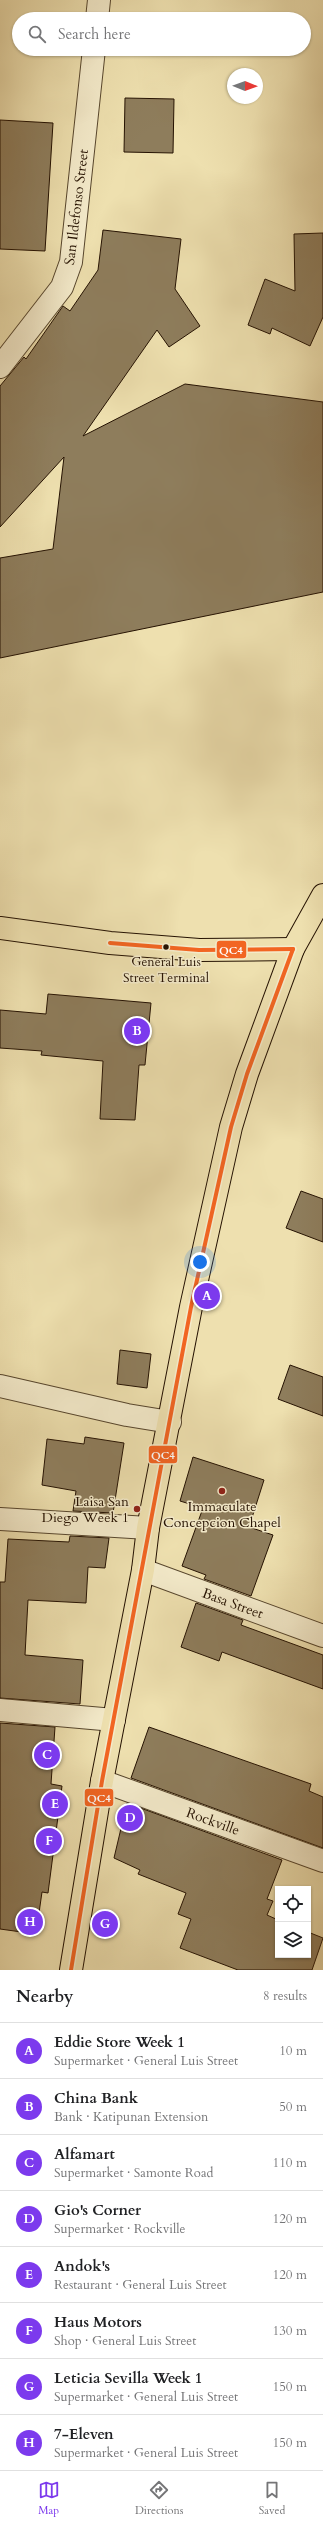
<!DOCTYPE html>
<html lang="en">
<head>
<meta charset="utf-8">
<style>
	:root { --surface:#fff; --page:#f6f6f6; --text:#202124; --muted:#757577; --line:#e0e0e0; --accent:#7c3aed }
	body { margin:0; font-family:Cardo,serif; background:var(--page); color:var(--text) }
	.controls { position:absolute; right:12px; bottom:12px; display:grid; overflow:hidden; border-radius:0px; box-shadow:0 1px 3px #0004 }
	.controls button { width:36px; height:36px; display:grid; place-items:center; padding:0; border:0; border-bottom:1px solid var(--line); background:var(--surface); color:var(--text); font:20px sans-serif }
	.compass { position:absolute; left:227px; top:68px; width:36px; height:36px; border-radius:50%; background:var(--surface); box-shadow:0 1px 3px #0004; rotate:91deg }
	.you { position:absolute; left:200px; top:1262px; width:14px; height:14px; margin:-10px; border:3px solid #fff; border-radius:50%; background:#1a73e8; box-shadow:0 0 0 6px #1a73e833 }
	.badge { display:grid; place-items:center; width:26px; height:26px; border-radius:50%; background:var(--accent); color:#fff; font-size:13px; font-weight:700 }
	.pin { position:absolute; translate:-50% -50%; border:2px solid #fff; box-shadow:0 1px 4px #0006 }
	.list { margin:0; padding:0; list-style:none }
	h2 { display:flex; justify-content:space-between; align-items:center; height:52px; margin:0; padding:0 16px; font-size:17px }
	h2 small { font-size:13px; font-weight:400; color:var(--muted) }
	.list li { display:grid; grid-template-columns:26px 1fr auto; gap:12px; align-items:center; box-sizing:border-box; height:56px; padding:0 16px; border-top:1px solid var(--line) }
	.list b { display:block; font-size:15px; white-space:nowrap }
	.list p { margin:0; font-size:13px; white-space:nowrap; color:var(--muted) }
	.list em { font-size:13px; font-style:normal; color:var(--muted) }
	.icon { flex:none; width:22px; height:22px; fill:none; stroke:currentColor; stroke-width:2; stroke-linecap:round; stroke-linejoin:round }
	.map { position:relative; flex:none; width:323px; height:1970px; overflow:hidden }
	.search { position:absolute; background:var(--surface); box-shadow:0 1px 3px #0004; left:12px; right:12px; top:12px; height:44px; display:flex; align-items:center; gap:10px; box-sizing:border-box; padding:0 14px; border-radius:22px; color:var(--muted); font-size:15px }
	.sheet { height:500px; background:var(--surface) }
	nav { display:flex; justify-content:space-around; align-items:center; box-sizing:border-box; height:56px; border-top:1px solid var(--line); background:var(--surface); font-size:11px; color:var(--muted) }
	nav a { display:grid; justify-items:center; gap:2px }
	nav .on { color:var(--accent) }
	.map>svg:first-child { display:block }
</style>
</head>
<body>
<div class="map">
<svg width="323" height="1970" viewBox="0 0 323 1970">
	<rect width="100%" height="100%" fill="#eee0af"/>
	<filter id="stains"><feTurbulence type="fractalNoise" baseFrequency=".005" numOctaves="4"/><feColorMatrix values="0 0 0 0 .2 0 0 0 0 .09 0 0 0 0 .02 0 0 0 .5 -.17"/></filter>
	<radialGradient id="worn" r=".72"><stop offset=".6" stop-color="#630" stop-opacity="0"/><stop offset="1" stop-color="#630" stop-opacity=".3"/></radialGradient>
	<g fill="#8e7d5c" stroke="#251202">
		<polygon points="125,98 174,99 173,153 124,152"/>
		<polygon points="0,120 53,123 45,251 0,249"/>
		<polygon points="103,230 181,239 175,289 200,326 169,347 157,330 83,436 185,384 323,402 323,592 0,658 0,558 53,549 64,457 0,527 0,386 24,357 26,359 63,306 70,311 98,270"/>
		<polygon points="323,233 323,317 310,346 272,328 270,334 248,325 265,279 295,291 294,234"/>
		<polygon points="48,994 151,1003 145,1065 139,1065 135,1120 100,1119 103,1061 41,1055 42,1051 0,1048 0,1010 46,1014"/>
		<polygon points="301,1191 323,1199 323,1242 286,1228"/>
		<polygon points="120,1350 151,1354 147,1388 117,1384"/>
		<polygon points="290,1365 323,1377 323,1416 278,1399"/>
		<polygon points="85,1437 124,1443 113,1513 73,1511 76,1491 42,1485 47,1439 84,1444"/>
		<polygon points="193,1457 264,1480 249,1527 273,1535 251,1596 204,1579 206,1575 182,1566 203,1508 180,1501"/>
		<polygon points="70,1536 109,1538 105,1568 88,1567 86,1603 28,1600 25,1655 83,1660 80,1704 0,1698 0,1582 5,1582 8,1539 69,1542"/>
		<polygon points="196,1603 243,1620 241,1625 323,1655 323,1689 222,1652 219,1661 181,1647"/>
		<polygon points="0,1723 55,1727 51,1784 62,1786 48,1893 42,1892 36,1934 0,1929"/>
		<polygon points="149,1727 311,1784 309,1791 323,1797 323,1848 131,1778"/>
		<polygon points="127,1803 282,1860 267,1899 273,1901 267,1915 278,1920 278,1955 308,1955 308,1932 323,1938 312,1970 238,1970 180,1948 191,1919 178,1914 186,1893 138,1874 140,1870 114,1858"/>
	</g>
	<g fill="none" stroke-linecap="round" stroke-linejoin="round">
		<defs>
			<g id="minor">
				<polyline points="97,19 99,0"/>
				<polyline points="0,367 62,287 71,262 94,49"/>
				<polyline points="0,1386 127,1415 170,1422"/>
				<polyline points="0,1519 148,1528"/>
				<polyline points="143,1570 323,1636"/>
				<polyline points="0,1710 114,1720"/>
				<polyline points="102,1781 323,1861"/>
			</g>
			<g id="major">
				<polyline points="0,928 110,943 199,950 293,949"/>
				<polyline points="71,1970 102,1781 143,1570 148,1528 191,1307 231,1127 247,1074 293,949 323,895"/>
			</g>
		</defs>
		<use href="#minor" stroke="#57462d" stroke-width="24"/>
		<use href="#major" stroke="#251202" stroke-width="24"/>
		<use href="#minor" stroke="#f4ebcb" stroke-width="22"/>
		<use href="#major" stroke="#eee0af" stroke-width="22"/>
		<defs>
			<g id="bus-1">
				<polyline points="110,943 199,950 293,949"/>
				<polyline points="71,1970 102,1781 191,1307 231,1127 247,1074 293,949"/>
			</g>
		</defs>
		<use href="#bus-1" stroke="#f4ebcb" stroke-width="7"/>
		<use href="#bus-1" stroke="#f26522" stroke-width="4"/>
	</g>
	<circle fill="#251202" stroke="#f4ebcb" stroke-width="1.5" cx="166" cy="947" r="3.5"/>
	<g fill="#8f2418" stroke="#f4ebcb" stroke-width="1.5">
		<circle cx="222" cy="1491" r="4"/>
		<circle cx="137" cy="1509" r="4"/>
	</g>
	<g text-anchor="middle" stroke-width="3" stroke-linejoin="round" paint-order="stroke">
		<g font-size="13" fill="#251202" stroke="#f4ebcb">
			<text x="166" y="966">General Luis<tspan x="166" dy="16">Street Terminal</tspan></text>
		</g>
		<g font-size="14" fill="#251202" stroke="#f4ebcb">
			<text transform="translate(76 207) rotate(-83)" y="5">San Ildefonso Street</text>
			<text transform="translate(233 1603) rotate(20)" y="5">Basa Street</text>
			<text transform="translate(213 1821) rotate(20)" y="5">Rockville</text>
		</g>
		<g font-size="14" fill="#251202" stroke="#f4ebcb" text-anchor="end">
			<text x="129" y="1506">Laisa San<tspan x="129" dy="16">Diego Week 1</tspan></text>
			<text x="222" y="1511" text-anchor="middle">Immaculate<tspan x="222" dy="16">Concepcion Chapel</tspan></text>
		</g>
	</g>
	<g stroke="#f4ebcb" stroke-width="1.5">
		<rect x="216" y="940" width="31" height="19" rx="4" fill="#f26522"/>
		<rect x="148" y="1445" width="30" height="19" rx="4" fill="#f26522"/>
		<rect x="84" y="1788" width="30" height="19" rx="4" fill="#f26522"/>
	</g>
	<g font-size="11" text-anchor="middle" font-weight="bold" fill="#fff">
		<text x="231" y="954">QC4</text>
		<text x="163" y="1459">QC4</text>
		<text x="99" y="1802">QC4</text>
	</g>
	<rect width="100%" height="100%" filter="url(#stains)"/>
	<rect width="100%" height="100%" fill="url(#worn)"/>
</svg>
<div class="controls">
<button><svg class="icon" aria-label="locate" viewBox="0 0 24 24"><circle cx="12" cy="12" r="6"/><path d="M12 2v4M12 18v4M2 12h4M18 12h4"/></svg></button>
<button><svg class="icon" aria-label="layers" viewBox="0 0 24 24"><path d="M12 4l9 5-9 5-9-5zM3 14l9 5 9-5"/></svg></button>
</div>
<svg class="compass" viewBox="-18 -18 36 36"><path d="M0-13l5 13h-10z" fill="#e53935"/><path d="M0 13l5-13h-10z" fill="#757577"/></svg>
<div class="you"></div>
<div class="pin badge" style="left:207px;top:1296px">A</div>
<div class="pin badge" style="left:137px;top:1031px">B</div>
<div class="pin badge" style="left:47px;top:1755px">C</div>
<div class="pin badge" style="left:130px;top:1818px">D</div>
<div class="pin badge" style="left:55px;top:1804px">E</div>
<div class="pin badge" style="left:49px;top:1841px">F</div>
<div class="pin badge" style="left:105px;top:1924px">G</div>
<div class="pin badge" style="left:30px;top:1922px">H</div>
<div class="search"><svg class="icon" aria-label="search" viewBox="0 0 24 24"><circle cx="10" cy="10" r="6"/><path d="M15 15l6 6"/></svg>Search here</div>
</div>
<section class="sheet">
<h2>Nearby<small>8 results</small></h2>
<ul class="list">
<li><span class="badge">A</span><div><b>Eddie Store Week 1</b><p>Supermarket · General Luis Street</p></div><em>10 m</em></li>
<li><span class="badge">B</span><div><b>China Bank</b><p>Bank · Katipunan Extension</p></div><em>50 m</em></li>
<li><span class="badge">C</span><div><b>Alfamart</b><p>Supermarket · Samonte Road</p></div><em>110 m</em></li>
<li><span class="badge">D</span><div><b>Gio's Corner</b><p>Supermarket · Rockville</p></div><em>120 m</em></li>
<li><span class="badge">E</span><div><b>Andok's</b><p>Restaurant · General Luis Street</p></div><em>120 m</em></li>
<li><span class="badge">F</span><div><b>Haus Motors</b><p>Shop · General Luis Street</p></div><em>130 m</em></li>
<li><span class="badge">G</span><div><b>Leticia Sevilla Week 1</b><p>Supermarket · General Luis Street</p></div><em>150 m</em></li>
<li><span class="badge">H</span><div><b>7-Eleven</b><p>Supermarket · General Luis Street</p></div><em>150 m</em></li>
</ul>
</section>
<nav>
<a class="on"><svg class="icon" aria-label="map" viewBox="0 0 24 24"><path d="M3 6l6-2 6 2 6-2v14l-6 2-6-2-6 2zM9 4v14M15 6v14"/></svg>Map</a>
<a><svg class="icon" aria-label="directions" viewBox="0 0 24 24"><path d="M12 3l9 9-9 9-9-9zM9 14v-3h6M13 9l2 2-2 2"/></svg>Directions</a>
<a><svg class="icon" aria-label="saved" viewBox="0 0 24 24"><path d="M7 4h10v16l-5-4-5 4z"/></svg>Saved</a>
</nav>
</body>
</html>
